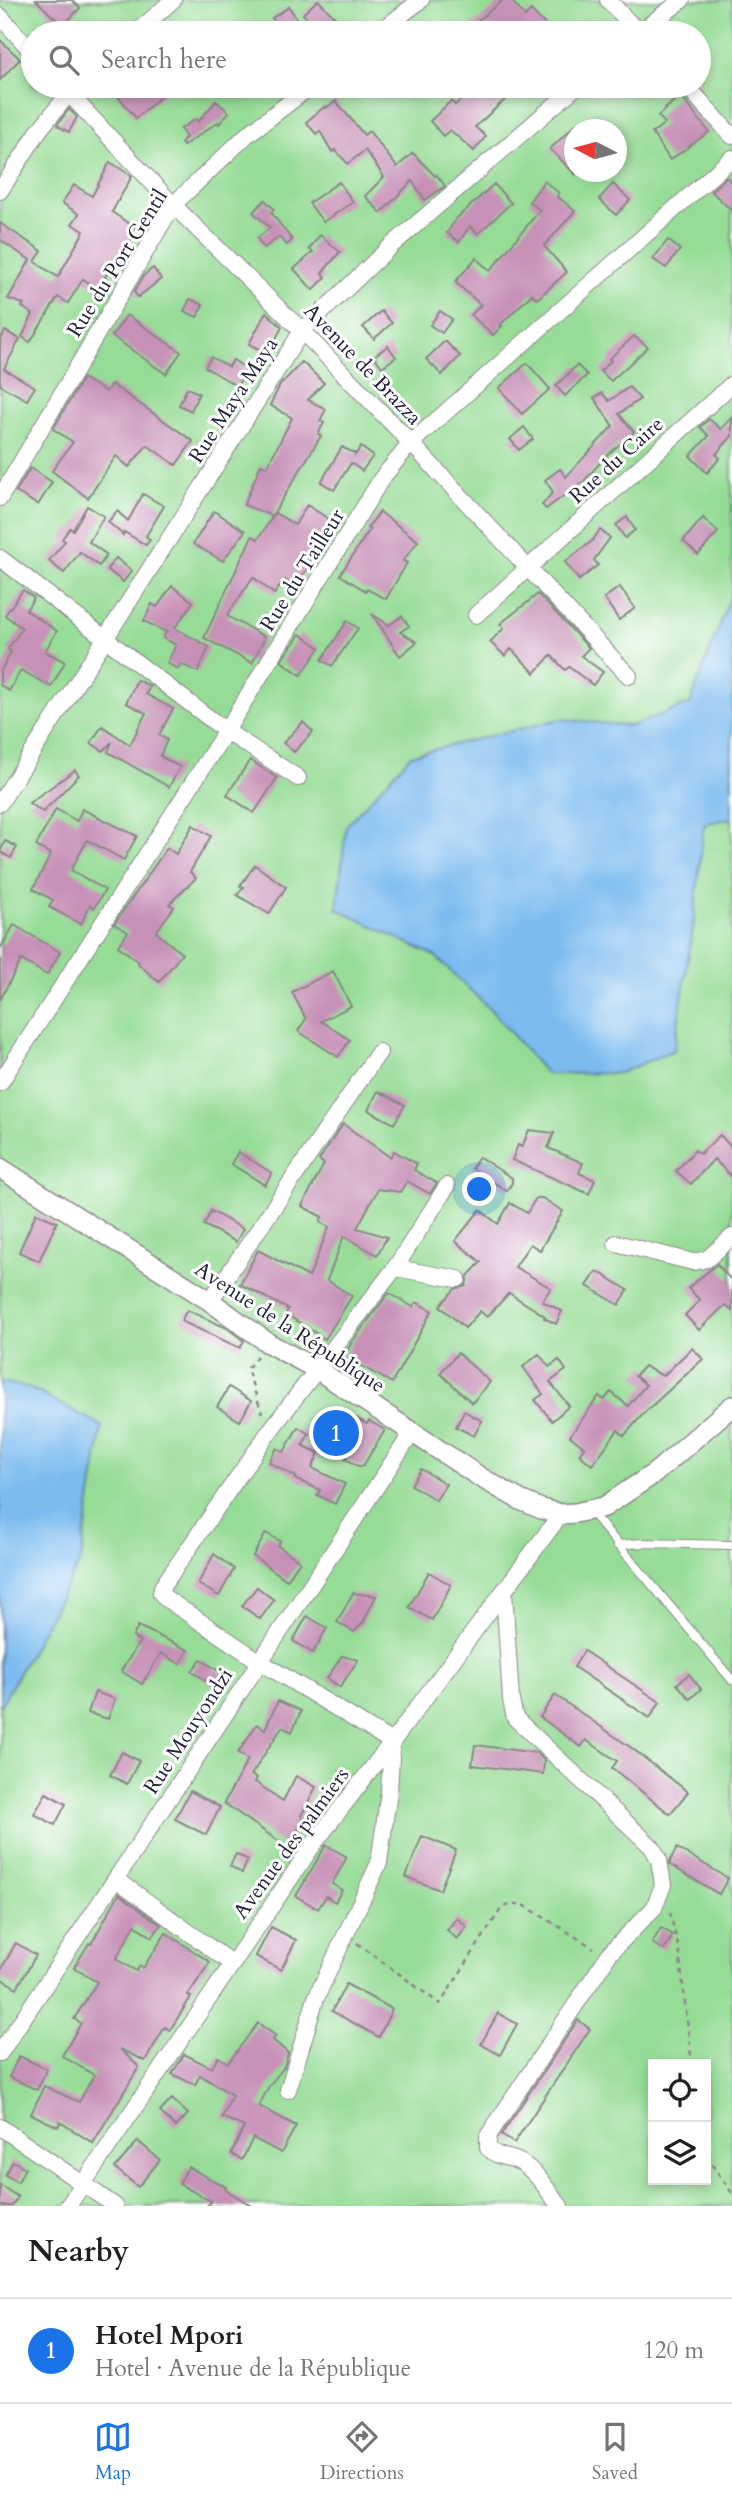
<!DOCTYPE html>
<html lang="en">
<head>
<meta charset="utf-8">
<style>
	:root { --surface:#fff; --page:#f6f6f6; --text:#202124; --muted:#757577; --line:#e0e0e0; --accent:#1a73e8 }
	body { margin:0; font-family:Cardo,serif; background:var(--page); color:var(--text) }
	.controls { position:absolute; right:21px; bottom:21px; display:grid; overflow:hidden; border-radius:0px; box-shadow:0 4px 10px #0003 }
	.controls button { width:63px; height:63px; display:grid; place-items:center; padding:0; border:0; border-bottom:2px solid var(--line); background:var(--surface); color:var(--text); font:35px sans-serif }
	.compass { position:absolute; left:564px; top:119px; width:63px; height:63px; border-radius:50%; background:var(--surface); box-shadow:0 4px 10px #0003; rotate:276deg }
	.you { position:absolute; left:480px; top:1190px; width:24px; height:24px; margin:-18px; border:5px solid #fff; border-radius:50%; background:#1a73e8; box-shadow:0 0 0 10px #1a73e833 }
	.badge { display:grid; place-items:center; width:46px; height:46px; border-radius:50%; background:var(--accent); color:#fff; font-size:23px; font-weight:700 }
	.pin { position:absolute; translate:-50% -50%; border:4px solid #fff; box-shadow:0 2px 7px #0006 }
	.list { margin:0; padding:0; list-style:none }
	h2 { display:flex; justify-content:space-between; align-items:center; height:91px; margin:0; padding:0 28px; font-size:30px }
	h2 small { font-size:23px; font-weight:400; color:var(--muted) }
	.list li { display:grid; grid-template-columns:46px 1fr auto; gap:21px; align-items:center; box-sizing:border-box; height:105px; padding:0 28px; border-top:2px solid var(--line) }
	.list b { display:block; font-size:26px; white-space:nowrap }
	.list p { margin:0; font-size:23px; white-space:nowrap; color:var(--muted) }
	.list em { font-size:23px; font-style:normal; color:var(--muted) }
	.icon { flex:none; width:38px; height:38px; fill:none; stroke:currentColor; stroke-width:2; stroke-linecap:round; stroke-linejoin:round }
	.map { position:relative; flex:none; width:732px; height:2206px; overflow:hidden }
	.search { position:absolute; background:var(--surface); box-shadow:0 4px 10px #0003; left:21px; right:21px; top:21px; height:77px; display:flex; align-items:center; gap:18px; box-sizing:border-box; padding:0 24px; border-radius:38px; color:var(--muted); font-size:26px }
	.sheet { height:196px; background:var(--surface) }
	nav { display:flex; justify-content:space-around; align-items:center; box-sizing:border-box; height:98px; border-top:2px solid var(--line); background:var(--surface); font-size:19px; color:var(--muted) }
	nav a { display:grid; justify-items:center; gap:4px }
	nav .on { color:var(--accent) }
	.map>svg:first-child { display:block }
</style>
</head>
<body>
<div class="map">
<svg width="732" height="2206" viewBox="0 0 732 2206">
	<rect width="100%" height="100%" fill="#fff"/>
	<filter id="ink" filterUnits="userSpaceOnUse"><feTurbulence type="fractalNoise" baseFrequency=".0143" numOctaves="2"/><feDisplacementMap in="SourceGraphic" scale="14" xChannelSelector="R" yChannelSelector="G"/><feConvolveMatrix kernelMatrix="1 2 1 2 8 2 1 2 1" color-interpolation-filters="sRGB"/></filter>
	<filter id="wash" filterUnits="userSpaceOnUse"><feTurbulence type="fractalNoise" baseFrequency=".00686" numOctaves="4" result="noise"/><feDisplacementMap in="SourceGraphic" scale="28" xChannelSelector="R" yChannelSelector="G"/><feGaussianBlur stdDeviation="1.57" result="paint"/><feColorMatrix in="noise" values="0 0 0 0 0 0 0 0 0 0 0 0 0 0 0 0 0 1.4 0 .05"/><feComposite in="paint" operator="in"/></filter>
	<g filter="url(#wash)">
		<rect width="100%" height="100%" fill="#f1ecd6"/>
		<path fill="#96dc96" stroke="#5c7f68" stroke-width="2" fill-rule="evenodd" d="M0 0H732V2206H0ZM33 33H699V86H33ZM574 130H616V172H574ZM653 2064H706V2180H653Z"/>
		<g fill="#7bbbef" stroke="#4e6e95" stroke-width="2">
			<polygon points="732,592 732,818 704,824 693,928 674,1050 620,1073 546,1074 492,1011 435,956 337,909 346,826 411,755 560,719 631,726 690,704"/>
			<polygon points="0,1382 28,1387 102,1426 81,1560 0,1707"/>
		</g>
		<g id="blocks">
			<g fill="#c791b7">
				<polygon points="36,0 72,0 80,8 63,26"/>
				<polygon points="318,0 344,27 337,33 322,33 303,14"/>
				<polygon points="503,0 511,0 525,17 531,10 553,33 513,33 506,27 498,33 463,33"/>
				<polygon points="289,7 302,27 292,33 282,33 272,18"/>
				<polygon points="0,40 20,59 0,80"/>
				<polygon points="126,86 159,86 165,93 136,118 116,94"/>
				<polygon points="476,86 520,86 475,127 486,136 474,151 450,130 443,136 430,121 451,101 455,105"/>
				<polygon points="680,95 709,132 670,160 652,133 665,123 658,116"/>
				<polygon points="216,101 229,112 219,124 218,122 183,146 181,143 186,137 180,129 196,119 198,122"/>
				<polygon points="336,101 364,135 369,131 397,167 413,153 435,176 437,175 445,186 425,200 412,181 381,213 365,196 384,177 365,150 348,164 335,150 332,152 320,131 316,134 306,122 325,106 326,108"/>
				<polygon points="69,109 77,117 69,132 57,125"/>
				<polygon points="575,125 575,174 550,149"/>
				<polygon points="110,162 132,176 112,212 138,230 128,245 130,246 123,259 118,256 98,289 83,279 68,303 58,297 30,342 22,337 33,314 22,307 24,304 8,299 30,260 0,240 0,223 42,251 35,262 58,277 84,231 72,224 79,214 62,203 74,185 92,196"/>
				<polygon points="726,177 732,183 732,211 711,191"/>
				<polygon points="544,181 559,193 557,196 575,211 544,246 567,272 537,299 532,294 500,325 502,326 493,335 471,315 481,305 455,282 476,258 490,271 540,210 529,202"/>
				<polygon points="339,182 353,202 323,222 309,203"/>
				<polygon points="494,184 511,203 478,234 470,226 459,242 447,233 456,219"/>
				<polygon points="613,184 630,200 616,215 599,199"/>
				<polygon points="265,200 274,209 271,212 292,240 287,245 279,237 264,248 257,238 270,228 253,212"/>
				<polygon points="320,235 340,252 322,273 326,277 313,290 294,269 313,252 309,249"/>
				<polygon points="668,240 680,250 666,268 653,259"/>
				<polygon points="153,268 161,279 138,297 134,292 144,275"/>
				<polygon points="190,299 203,305 197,317 184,311"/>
				<polygon points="381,311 392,323 374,339 363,327"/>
				<polygon points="440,311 452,319 442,333 430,325"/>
				<polygon points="266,312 282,327 268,354 249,344"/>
				<polygon points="127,315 181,352 166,374 112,336"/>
				<polygon points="5,331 20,339 4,369 35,387 27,400 0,385 0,341"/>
				<polygon points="634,336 648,347 611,381 600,371 611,361 609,359"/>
				<polygon points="445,341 460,356 442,375 426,359"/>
				<polygon points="388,346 396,357 382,367 374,356"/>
				<polygon points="211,357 229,367 233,360 247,369 237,386 205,367"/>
				<polygon points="302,362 324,383 308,400 326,409 320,421 324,423 318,434 321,436 272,516 244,505 261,464 267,467 292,418 270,405 280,385"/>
				<polygon points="527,363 550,389 522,414 499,388"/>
				<polygon points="577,365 587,375 565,396 556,386"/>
				<polygon points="83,378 106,392 111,384 193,441 176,465 147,445 129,467 116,456 88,498 52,471 73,442 53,429"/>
				<polygon points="629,387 640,399 619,414 634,432 606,456 584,481 546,509 542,505 553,492 545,480 560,469 566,477 613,426 594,398 602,393 609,401"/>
				<polygon points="187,388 199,393 191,411 179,405"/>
				<polygon points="732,417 732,436 716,454 720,458 707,473 690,456 709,436 700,427 709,419 721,429"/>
				<polygon points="524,427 533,439 519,450 510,439"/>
				<polygon points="342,447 356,454 354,456 361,447 373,456 362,471 351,463 334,490 321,482"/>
				<polygon points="30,468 52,482 38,505 16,492"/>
				<polygon points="143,494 164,506 146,536 150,540 146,545 124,532 123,535 108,522 117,511 128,521"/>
				<polygon points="307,505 332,521 306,567 308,568 294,586 285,580 274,594 253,577 227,616 265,637 252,663 204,638 252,536 258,539 275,513 295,525"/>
				<polygon points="87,506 104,516 89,542 107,555 99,566 80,552 64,573 49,561 65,541 62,539 70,528 73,530"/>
				<polygon points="214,511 245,531 223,561 193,544"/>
				<polygon points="380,512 418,541 403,561 407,563 386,599 367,589 366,591 340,575 370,529 367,528"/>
				<polygon points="627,517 635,530 625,538 616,525"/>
				<polygon points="703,518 718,532 698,555 683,541"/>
				<polygon points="600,530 610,538 594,560 598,565 579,580 565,562 592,541"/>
				<polygon points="116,558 132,571 123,582 107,569"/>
				<polygon points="172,586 193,602 175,628 209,647 198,672 181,664 178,669 167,663 176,645 163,638 166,632 144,621 152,604 157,607"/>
				<polygon points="620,587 635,608 619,620 604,598"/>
				<polygon points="23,590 34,598 26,610 57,631 45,651 65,662 51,687 21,670 9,691 0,685 0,672 11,652 8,649 22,628 5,615"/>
				<polygon points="538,594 589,648 581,656 603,672 593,685 569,667 565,670 551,655 535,673 511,649 505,656 490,642 504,628 500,624"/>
				<polygon points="372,614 389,625 402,616 409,626 400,632 417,642 400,656"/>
				<polygon points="347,621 358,628 332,666 322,660"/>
				<polygon points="300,634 320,648 301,675 281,661"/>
				<polygon points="137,680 150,686 146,694 173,709 159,735 167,740 160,756 180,767 169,787 108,752 112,742 103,751 91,743 102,726 130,745 146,713 126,703"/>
				<polygon points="303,722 313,732 294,752 283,743"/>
				<polygon points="250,760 277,778 254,813 227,795"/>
				<polygon points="75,770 79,775 43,812 29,803"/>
				<polygon points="56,809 77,821 82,809 137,836 124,860 87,840 71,870 105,890 94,908 90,905 81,924 49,907 53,900 33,889 51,854 36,846"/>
				<polygon points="193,825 211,836 190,872 196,878 169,904 174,907 156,932 182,954 159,982 138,964 139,962 118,946 128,932 114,924 167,848 176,854"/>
				<polygon points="5,841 17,847 11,858 0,852"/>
				<polygon points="255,865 286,887 269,914 237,895 244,887 240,886"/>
				<polygon points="14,925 60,952 47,975 21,960 0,1000 0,949"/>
				<polygon points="333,971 351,1006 321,1021 350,1040 338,1057 298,1031 306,1019 292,992"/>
				<polygon points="378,1091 405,1105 394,1124 368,1110"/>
				<polygon points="343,1124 390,1157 394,1151 417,1164 414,1170 437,1183 430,1194 407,1181 400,1192 378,1189 357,1228 387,1237 377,1255 344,1236 327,1280 352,1296 325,1339 286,1314 288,1309 240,1284 258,1250 309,1277 329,1227 320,1222 322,1217 302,1206 324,1164 319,1160"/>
				<polygon points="529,1130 554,1133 548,1148 583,1163 579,1173 595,1180 589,1194 512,1160 518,1145 522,1147"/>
				<polygon points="720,1135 732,1148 732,1177 714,1159 691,1184 676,1171 695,1150 700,1154"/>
				<polygon points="238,1152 272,1173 265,1185 231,1164"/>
				<polygon points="479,1157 512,1178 512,1183 507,1191 472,1168"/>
				<polygon points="536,1198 542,1198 563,1211 540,1250 530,1244 515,1267 551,1288 542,1301 562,1311 556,1324 544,1318 545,1316 509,1293 487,1317 480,1311 465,1328 440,1306 455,1289 466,1286 468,1276 481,1262 455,1241 480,1210 498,1224 510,1203 527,1213"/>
				<polygon points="211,1211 243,1229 236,1242 204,1225"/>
				<polygon points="36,1213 57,1222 39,1261 19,1252"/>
				<polygon points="717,1264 732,1281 732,1311 725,1305 699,1330 685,1315 700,1300 688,1288"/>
				<polygon points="597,1271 628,1290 619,1305 587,1286"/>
				<polygon points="389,1293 413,1307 416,1302 432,1311 392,1383 344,1356 352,1342"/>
				<polygon points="187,1310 227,1328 244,1341 240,1348 181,1321"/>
				<polygon points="692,1348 703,1359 644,1413 624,1436 618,1430 592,1465 579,1454 584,1447 570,1436 599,1396 604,1400 611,1392 628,1406 646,1385 635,1376 644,1366 663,1376"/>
				<polygon points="458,1353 490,1382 472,1403 440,1373"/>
				<polygon points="539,1354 549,1367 559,1360 566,1370 550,1382 569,1406 552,1421 535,1400 543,1394 523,1367"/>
				<polygon points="229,1387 251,1401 240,1421 217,1407"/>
				<polygon points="340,1410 367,1424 369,1421 385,1430 363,1466 358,1466 346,1459 360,1435 334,1422"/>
				<polygon points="464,1411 482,1421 474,1436 456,1427"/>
				<polygon points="298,1427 309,1434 302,1445 319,1453 312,1468 345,1484 335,1504 317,1495 320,1490 295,1479 296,1477 269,1462 277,1448 284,1452"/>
				<polygon points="421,1469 446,1484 436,1500 411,1485"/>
				<polygon points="266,1533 280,1541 278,1546 300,1561 287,1580 253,1556"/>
				<polygon points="214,1554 234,1569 219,1596 198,1584"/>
				<polygon points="429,1572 451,1585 432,1620 409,1607"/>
				<polygon points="257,1587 274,1600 260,1619 242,1606"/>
				<polygon points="353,1593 376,1596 363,1623 354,1632 337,1622"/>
				<polygon points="307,1616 327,1628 313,1653 293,1641"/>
				<polygon points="138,1626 188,1650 180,1664 161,1653 142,1684 121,1671 140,1641 133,1637"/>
				<polygon points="584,1651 660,1702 650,1718 574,1667"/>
				<polygon points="342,1656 358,1660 340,1687 327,1678"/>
				<polygon points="201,1659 224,1675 215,1687 192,1671"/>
				<polygon points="689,1674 701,1689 690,1699 677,1684"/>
				<polygon points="95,1692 115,1699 108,1719 88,1713"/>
				<polygon points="555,1695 633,1749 688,1792 670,1814 612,1768 617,1761 586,1740 581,1747 540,1717"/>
				<polygon points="278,1701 301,1711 292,1732 282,1727 251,1775 257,1778 255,1782 283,1801 296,1776 316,1787 301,1816 304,1820 287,1847 224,1803 248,1759 238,1753 257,1724 265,1729"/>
				<polygon points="475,1745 537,1753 544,1760 543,1774 472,1765"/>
				<polygon points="122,1752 139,1761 127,1784 110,1775"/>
				<polygon points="190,1791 220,1807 206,1835 175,1819"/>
				<polygon points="46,1793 66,1804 55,1825 34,1814"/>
				<polygon points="422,1836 456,1850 440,1890 406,1877"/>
				<polygon points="326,1845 347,1857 332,1884 342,1890 335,1902 326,1896 318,1909 296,1896"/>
				<polygon points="677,1848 728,1878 719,1894 670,1865 670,1861"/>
				<polygon points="236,1854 248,1860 242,1873 230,1866"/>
				<polygon points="119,1894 161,1925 152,1937 135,1925 116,1959 136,1971 140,1966 143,1968 166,1933 210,1962 188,1995 191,1997 170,2030 165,2027 145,2061 120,2049 139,2067 93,2143 60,2122 58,2127 31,2114 44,2086 79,2102 94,2075 62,2056 81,2023 74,2019 97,1982 74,1968 89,1943 91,1944"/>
				<polygon points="457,1918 467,1927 457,1939 447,1930"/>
				<polygon points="271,1927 296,1940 281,1970 256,1956"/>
				<polygon points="661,1928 673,1935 664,1950 652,1943"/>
				<polygon points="16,1943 36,1955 17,1988 0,1978 0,1971"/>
				<polygon points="346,1984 392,2009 379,2037 332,2011"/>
				<polygon points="498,2013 517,2024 500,2055 481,2044"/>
				<polygon points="578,2020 590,2029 514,2143 501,2135"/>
				<polygon points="258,2023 276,2036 273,2040 288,2053 284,2067 269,2086 259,2106 296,2126 281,2153 253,2138 242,2160 231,2154 244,2127 222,2117 232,2095 200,2075 195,2085 172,2074 184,2054 212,2068 218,2057 228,2063"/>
				<polygon points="19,2056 47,2069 37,2090 9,2077"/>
				<polygon points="172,2099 188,2114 176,2127 160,2112"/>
				<polygon points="138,2141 160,2160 138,2187 115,2168"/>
				<polygon points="13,2161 25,2168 18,2182 5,2175"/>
				<polygon points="188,2167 226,2187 225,2189 252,2206 207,2206 211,2201 179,2184"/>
				<polygon points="0,2185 18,2197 12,2206 0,2206"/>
			</g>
		</g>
	</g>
	<g filter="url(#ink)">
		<use href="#blocks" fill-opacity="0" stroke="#8a8788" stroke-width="2"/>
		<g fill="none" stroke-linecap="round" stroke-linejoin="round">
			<defs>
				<g id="service">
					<polyline points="590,1511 732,1680"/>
					<polyline points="617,1545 643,1543 732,1545"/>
				</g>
				<g id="minor">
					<polyline points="608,0 639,33 682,0"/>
					<polyline points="0,16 33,53"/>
					<polyline points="136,33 173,0"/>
					<polyline points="378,33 421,0"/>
					<polyline points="62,86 173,205 302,331 411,443 629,676"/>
					<polyline points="687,86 732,136"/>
					<polyline points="0,191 40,129 75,86"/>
					<polyline points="0,498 173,205 247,135 311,86"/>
					<polyline points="0,558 226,731 298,778"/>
					<polyline points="476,615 732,384"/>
					<polyline points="0,803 302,331 392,245 577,86"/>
					<polyline points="0,1083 226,731 382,478 411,443 732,158"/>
					<polyline points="616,1243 693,1262 707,1259 732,1237"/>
					<polyline points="395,1268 458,1279"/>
					<polyline points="210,1301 379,1052"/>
					<path d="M504 1591 511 1700 515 1718 652 1847 659 1860 663 1885 654 1908 610 1953 488 2136V2148C500 2160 512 2156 523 2164 538 2173 549 2193 560 2206"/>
					<polyline points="116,1879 231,1963"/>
					<polyline points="0,2053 412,1433"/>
					<polyline points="288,2090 316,1998 379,1863 389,1791 392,1742 259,1661 165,1598 161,1593 162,1587 269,1432 395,1268 447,1186"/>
					<polyline points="0,2127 115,2206"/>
					<polyline points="68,2206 315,1842 392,1742 561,1514"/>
				</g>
				<polyline id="tertiary" points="0,1168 210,1301 268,1343 318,1370 480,1477 520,1500 541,1509 561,1514 575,1513 604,1507 655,1473 732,1406"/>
			</defs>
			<use href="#service" stroke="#8a8788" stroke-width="10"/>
			<use href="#minor" stroke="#8a8788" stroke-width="18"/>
			<use href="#tertiary" stroke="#8a8788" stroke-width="22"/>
			<g stroke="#8a8788" stroke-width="2.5" stroke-dasharray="5 5" stroke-linecap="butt">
				<polyline points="257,1356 247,1369 262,1413"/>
				<polyline points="670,1912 679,1950 692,2064"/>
				<polyline points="357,1943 440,2004 501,1909 511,1904 522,1904 594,1948"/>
				<polyline points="706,2156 732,2193"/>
			</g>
			<use href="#service" stroke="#fff" stroke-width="8"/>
			<use href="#minor" stroke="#fff" stroke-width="16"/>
			<use href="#tertiary" stroke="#fff" stroke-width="19"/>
		</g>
	</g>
	<g text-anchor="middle" stroke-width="6" stroke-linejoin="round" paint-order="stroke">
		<g font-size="21" fill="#22223b" stroke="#fff">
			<text transform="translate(117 263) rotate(-58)" y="7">Rue du Port Gentil</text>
			<text transform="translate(363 364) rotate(46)" y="7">Avenue de Brazza</text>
			<text transform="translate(233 400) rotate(-57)" y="7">Rue Maya Maya</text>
			<text transform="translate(616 460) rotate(-42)" y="7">Rue du Caire</text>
			<text transform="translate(302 570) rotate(-58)" y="7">Rue du Tailleur</text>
			<text transform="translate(290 1327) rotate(33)" y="7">Avenue de la République</text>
			<text transform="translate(188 1731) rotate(-57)" y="7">Rue Mouyondzi</text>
			<text transform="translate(291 1843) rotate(-54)" y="7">Avenue des palmiers</text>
		</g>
	</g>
</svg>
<div class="controls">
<button><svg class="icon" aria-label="locate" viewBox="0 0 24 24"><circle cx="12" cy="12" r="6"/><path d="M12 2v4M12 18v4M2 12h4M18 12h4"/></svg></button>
<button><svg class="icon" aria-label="layers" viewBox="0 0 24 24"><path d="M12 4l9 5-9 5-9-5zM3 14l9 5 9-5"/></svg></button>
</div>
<svg class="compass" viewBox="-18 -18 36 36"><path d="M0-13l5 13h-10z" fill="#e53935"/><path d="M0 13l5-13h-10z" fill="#757577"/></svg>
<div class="you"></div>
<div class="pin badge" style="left:336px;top:1433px">1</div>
<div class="search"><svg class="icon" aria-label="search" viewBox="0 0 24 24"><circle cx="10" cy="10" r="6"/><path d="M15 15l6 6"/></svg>Search here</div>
</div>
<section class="sheet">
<h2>Nearby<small></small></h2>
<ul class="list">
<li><span class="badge">1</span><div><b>Hotel Mpori</b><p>Hotel · Avenue de la République</p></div><em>120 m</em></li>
</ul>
</section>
<nav>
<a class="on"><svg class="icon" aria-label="map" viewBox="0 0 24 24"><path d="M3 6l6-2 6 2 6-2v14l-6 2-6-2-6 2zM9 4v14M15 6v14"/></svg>Map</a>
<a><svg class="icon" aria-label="directions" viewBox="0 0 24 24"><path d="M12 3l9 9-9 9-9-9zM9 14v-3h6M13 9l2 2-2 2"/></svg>Directions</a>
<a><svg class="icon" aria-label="saved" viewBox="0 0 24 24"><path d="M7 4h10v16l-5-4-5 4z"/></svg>Saved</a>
</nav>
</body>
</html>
